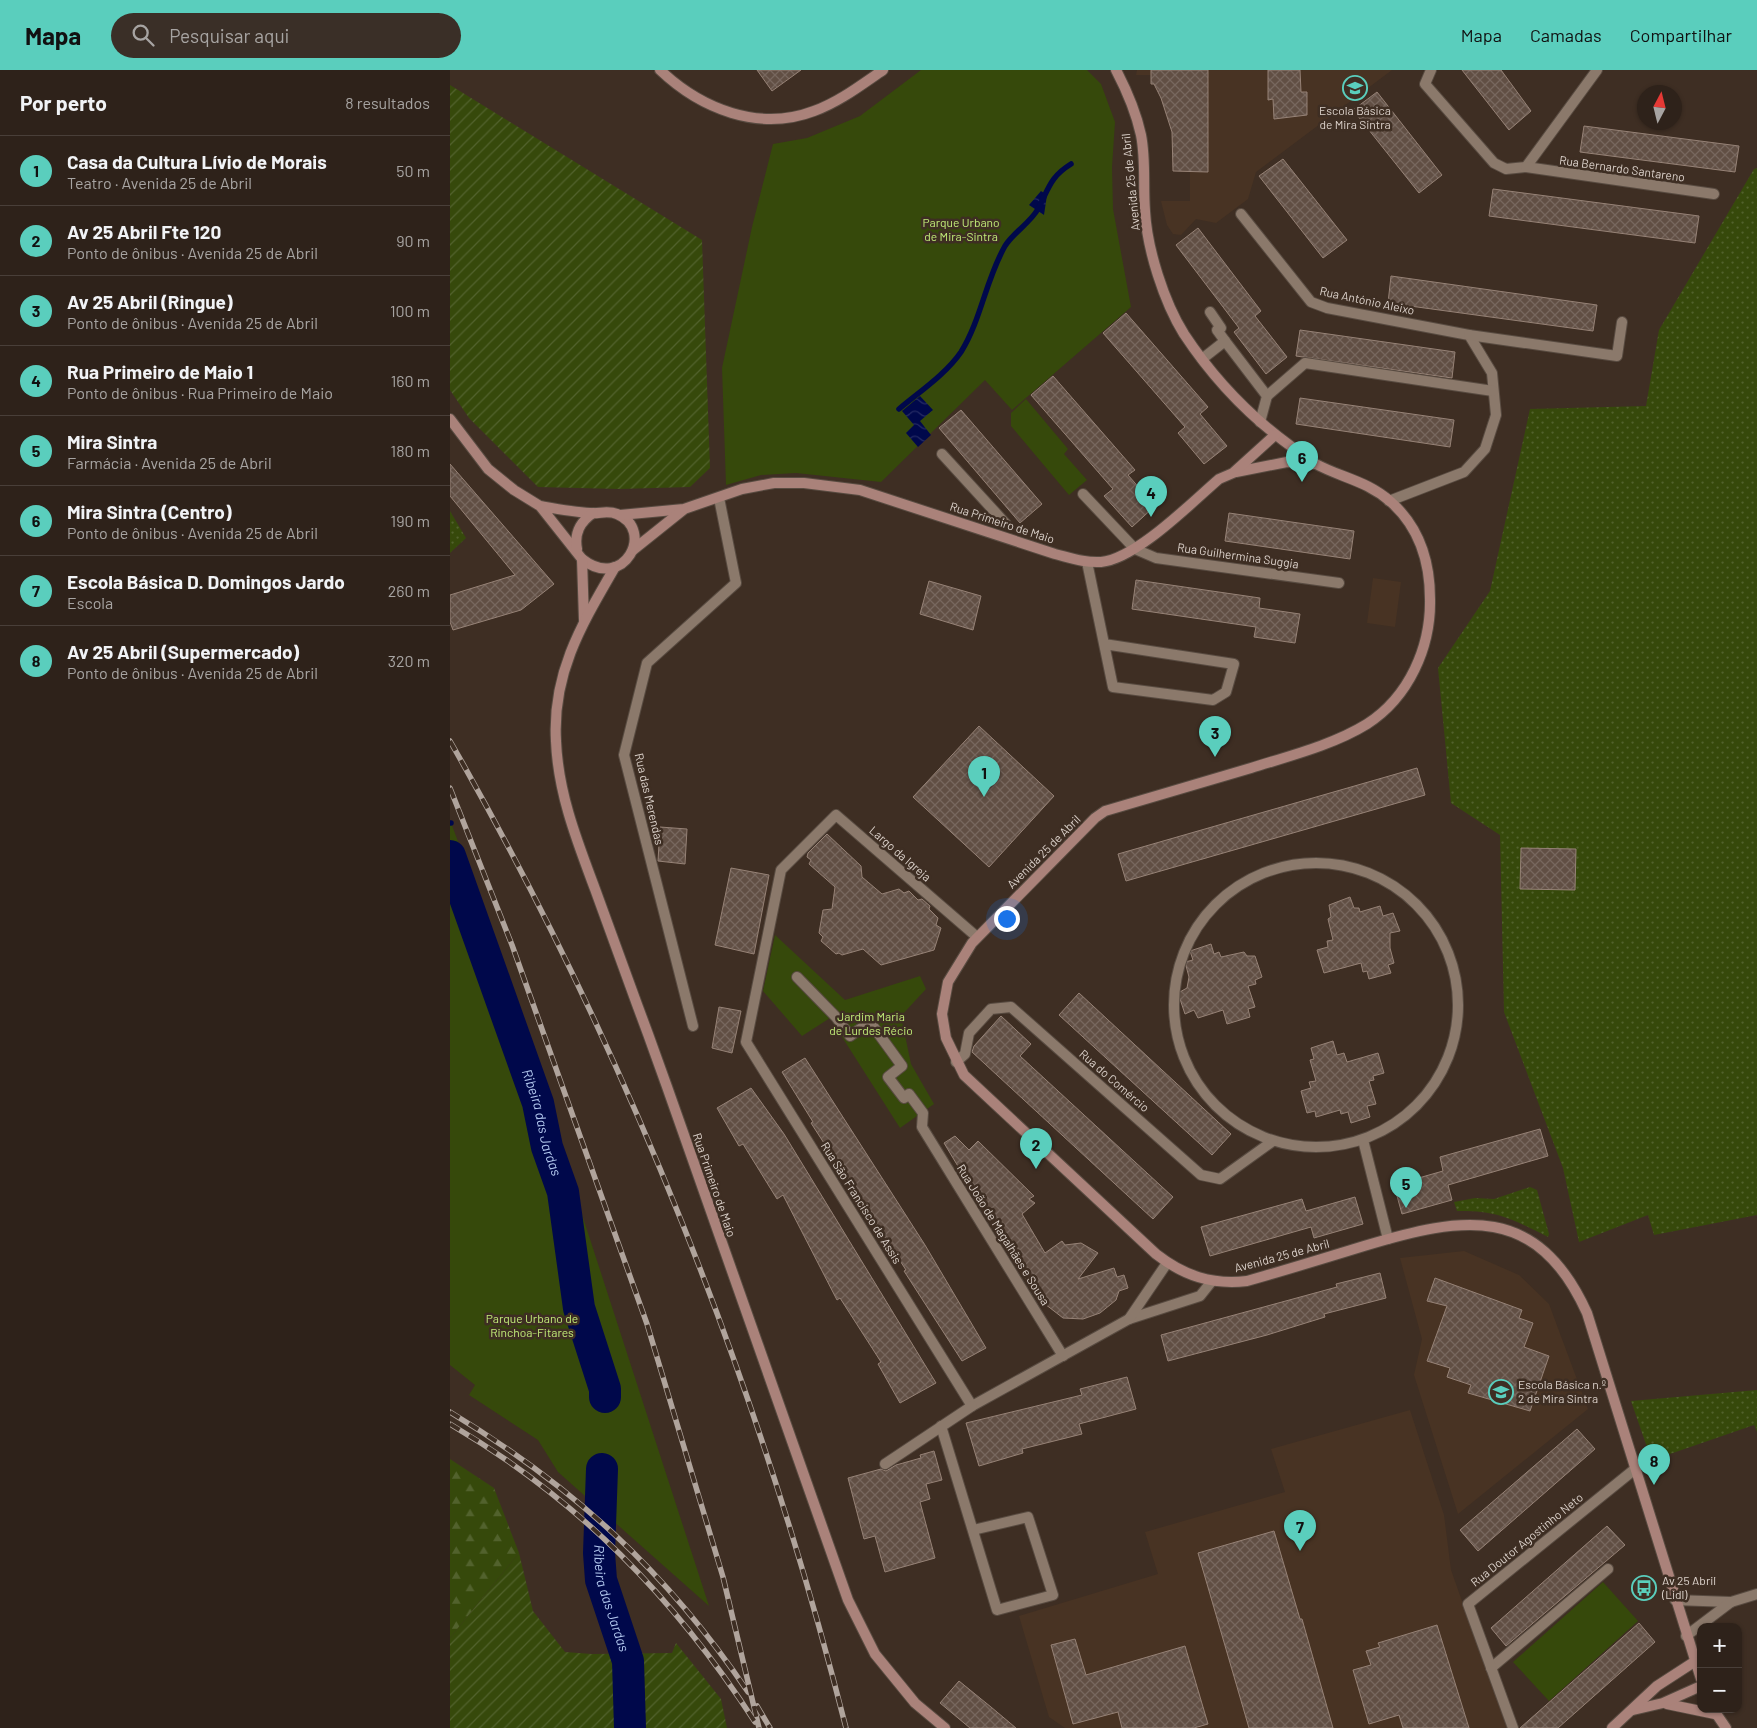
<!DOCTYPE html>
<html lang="pt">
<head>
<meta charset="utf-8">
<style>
	:root { --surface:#2e221a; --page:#3a2f27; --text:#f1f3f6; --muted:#a7a4a2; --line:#493f39; --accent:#5acebd }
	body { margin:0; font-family:Barlow,sans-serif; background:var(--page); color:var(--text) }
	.controls { position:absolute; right:15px; bottom:15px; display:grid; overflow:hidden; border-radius:10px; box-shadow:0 1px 4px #0004 }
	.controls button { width:45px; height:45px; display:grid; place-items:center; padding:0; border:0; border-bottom:1px solid var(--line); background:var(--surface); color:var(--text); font:25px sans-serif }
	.compass { position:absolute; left:1187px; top:15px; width:45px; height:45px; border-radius:50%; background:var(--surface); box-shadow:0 1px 4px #0004; rotate:7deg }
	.you { position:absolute; left:556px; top:848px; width:18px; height:18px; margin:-12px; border:4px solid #fff; border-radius:50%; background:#1a73e8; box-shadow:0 0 0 8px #1a73e833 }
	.badge { display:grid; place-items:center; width:32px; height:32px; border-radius:50%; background:var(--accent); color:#111; font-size:16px; font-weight:700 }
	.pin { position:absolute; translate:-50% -41px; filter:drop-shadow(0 1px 2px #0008) }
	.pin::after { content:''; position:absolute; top:26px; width:18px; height:15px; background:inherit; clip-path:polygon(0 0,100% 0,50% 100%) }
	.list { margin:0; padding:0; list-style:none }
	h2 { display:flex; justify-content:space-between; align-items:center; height:65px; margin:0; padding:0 20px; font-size:21px }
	h2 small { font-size:16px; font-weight:400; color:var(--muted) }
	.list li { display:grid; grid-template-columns:32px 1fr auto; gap:15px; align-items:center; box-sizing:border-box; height:70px; padding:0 20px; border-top:1px solid var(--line) }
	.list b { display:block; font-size:19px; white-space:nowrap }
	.list p { margin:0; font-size:16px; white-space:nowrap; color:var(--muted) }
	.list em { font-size:16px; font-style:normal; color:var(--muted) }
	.icon { flex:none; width:28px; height:28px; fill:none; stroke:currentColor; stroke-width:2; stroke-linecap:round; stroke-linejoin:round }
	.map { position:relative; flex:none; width:1307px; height:1658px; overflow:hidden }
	header { display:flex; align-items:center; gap:30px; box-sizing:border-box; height:70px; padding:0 25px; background:var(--accent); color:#111 }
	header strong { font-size:24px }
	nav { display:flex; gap:28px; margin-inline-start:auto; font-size:18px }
	.search { width:350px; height:45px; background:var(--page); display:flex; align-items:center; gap:12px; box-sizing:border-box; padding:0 18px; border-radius:28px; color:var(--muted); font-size:19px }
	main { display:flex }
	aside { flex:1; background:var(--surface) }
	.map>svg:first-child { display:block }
</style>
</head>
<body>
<header>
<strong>Mapa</strong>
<div class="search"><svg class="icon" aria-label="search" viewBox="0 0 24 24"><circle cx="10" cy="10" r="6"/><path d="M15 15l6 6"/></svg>Pesquisar aqui</div>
<nav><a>Mapa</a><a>Camadas</a><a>Compartilhar</a></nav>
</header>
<main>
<aside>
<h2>Por perto<small>8 resultados</small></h2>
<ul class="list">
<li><span class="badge">1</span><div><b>Casa da Cultura Lívio de Morais</b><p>Teatro · Avenida 25 de Abril</p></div><em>50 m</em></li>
<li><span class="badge">2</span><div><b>Av 25 Abril Fte 120</b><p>Ponto de ônibus · Avenida 25 de Abril</p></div><em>90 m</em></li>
<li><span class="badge">3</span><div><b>Av 25 Abril (Ringue)</b><p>Ponto de ônibus · Avenida 25 de Abril</p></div><em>100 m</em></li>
<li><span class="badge">4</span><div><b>Rua Primeiro de Maio 1</b><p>Ponto de ônibus · Rua Primeiro de Maio</p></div><em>160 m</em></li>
<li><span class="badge">5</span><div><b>Mira Sintra</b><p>Farmácia · Avenida 25 de Abril</p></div><em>180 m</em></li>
<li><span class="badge">6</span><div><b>Mira Sintra (Centro)</b><p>Ponto de ônibus · Avenida 25 de Abril</p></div><em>190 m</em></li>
<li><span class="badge">7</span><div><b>Escola Básica D. Domingos Jardo</b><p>Escola</p></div><em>260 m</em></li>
<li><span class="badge">8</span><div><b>Av 25 Abril (Supermercado)</b><p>Ponto de ônibus · Avenida 25 de Abril</p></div><em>320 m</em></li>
</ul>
</aside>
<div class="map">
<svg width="1307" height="1658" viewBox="0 0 1307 1658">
	<defs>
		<pattern id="grass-dots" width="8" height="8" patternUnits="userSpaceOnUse" patternTransform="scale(1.25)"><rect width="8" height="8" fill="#36490b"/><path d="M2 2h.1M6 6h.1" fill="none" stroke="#52622d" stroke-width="1.8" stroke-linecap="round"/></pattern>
		<pattern id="forest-firs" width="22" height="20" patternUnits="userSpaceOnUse" patternTransform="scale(1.25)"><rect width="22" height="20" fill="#36490b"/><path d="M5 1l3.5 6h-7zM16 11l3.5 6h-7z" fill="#52622d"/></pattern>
		<pattern id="garden-furrows" width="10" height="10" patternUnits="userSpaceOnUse" patternTransform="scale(1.25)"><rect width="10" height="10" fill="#36490b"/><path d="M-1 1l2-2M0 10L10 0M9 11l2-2" fill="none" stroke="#52622d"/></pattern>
		<pattern id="water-waves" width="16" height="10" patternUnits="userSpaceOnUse" patternTransform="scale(1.25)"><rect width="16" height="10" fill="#00084b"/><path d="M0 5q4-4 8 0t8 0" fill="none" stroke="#252b64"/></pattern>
		<pattern id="building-cross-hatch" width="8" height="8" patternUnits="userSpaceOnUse" patternTransform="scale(1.25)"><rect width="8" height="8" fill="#614f44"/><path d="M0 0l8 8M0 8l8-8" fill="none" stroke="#77675e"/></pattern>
	</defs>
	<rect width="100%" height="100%" fill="#3e2e23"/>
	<g fill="#483323">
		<polygon points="687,0 942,0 806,102 798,129 766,153 746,149 731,165 723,164 717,155 711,131 740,131 740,102 723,101 722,62 711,28 704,14 701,14 701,5 686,5"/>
		<polygon points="923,508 951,512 945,557 917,553"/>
		<polygon points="1014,1181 1069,1205 1099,1234 1138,1339 1008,1444 964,1305 972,1269 950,1188"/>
		<polygon points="960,1340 994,1445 1001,1500 1057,1658 615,1658 599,1647 569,1546 708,1504 695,1462 835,1422 821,1379"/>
	</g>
	<g fill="url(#grass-dots)">
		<polygon points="1307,98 1307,1145 1204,1165 1198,1145 1129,1172 1113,1098 1054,942 1050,765 1001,733 988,598 1040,521 1080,339 1196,336 1209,260 1304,99"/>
		<polygon points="0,441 16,468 0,483"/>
		<path d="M1080 1117 1087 1120 1099 1164 1098 1167C1062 1149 1047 1140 1007 1141L1004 1132 1025 1128 1044 1129Z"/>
		<polygon points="1307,1320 1307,1362 1304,1355 1220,1384 1206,1380 1199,1383 1181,1331"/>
	</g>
	<polygon fill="url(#forest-firs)" points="0,1389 44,1418 69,1483 0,1568"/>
	<g fill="#36490b">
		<polygon points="471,0 637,0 651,14 665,52 662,97 663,139 681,237 562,340 535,310 431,412 346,403 311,405 276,415 272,298 302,157 323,74 357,68 410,46"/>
		<polygon points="576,329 618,379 614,384 637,410 619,425 561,356 561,343"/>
		<polygon points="0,750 31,833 259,1536 108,1402 88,1370 19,1325 25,1315 0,1295"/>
		<polygon points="325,865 395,930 470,906 476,919 451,946 461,994 484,1034 450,1058 380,948 352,966 313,921"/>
		<polygon points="1153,1512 1188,1551 1099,1631 1063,1592"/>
	</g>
	<g fill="url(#garden-furrows)">
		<polygon points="0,15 252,170 260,398 240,417 169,419 88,417 19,348 0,320"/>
		<polygon points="69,1483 83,1541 115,1582 142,1584 222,1583 226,1573 271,1629 277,1658 0,1658 0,1568"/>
	</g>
	<g fill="url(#water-waves)">
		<polygon points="591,121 597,125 594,145 579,135"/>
		<polygon points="470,326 483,340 470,351 481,365 468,377 456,363 464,355 452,341"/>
	</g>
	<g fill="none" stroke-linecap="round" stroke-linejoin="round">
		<g stroke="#00084b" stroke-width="5.5">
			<path d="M449 339C469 322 496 304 511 282 531 250 536 209 555 176 564 162 580 153 588 139 599 118 600 107 621 94"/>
			<polyline points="0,753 1,753"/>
		</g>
		<g stroke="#00084b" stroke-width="32">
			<path id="s1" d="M0 786 88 1033 97 1077 113 1122 129 1238 155 1319V1327"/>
			<path id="s2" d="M152 1399 149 1483 151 1510 178 1591 180 1658"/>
		</g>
	</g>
	<g fill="url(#building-cross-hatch)" stroke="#968276">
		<polygon points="307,0 351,0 322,21"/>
		<polygon points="701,0 758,0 758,102 723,101 722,62 711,28 704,14 701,14"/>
		<polygon points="818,0 850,0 851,22 857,22 857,45 824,49 823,29 818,30"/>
		<polygon points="1012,0 1051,0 1081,41 1059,60"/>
		<polygon points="927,22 992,105 969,123 903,40"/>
		<polygon points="1134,56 1289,76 1285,102 1130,82"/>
		<polygon points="833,89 897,170 873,188 809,106"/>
		<polygon points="1043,119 1249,146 1245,173 1039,146"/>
		<polygon points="748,158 811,241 805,246 837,287 816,304 784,262 789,258 726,175"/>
		<polygon points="941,206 1147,235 1143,261 938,233"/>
		<polygon points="676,243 758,337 750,344 777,376 754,394 728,363 735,357 653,263"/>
		<polygon points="850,260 1005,282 1002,308 846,286"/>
		<polygon points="603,306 685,400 678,405 705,436 682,457 654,426 663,419 581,325"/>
		<polygon points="850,328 1004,350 1000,377 846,354"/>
		<polygon points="511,340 592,434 570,453 489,358"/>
		<polygon points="0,394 104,514 71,540 3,560 0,552 0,525 65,505 0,426"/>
		<polygon points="779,443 904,461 900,489 775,471"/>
		<polygon points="686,510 810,528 809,538 850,544 845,573 804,567 806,557 682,539"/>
		<polygon points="479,511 531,526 523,560 470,544"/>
		<polygon points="529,656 604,726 539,797 463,727"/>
		<polygon points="967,698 975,725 676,811 668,784"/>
		<polygon points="210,757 237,759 235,794 208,791"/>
		<polygon points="377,764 411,796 412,807 432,824 449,819 454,823 459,821 468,830 472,829 480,836 479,839 488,848 486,855 491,858 484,880 431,895 413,879 392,885 389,883 386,884 371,871 373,867 369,863 373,840 382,839 385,817 359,794 361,790 357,787 358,783"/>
		<polygon points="1071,778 1126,779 1125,820 1070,819"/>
		<polygon points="281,798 319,805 304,884 265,875"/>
		<polygon points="900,827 904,838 909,838 910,842 930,836 933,846 943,843 950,861 940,863 940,878 944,893 938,895 941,903 919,909 917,901 913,902 911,893 874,903 867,880 878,877 877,871 883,870 878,849 881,847 879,835"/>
		<polygon points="761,874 764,884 769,882 771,887 794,882 797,886 805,886 812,907 805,910 806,914 798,916 805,937 798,939 800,947 777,954 773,940 748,948 744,940 735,944 728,923 737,918 739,907 735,892 743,890 740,881"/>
		<polygon points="629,923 781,1064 762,1085 609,945"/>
		<polygon points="269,937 291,941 282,983 262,978"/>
		<polygon points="551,946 581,974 570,986 723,1127 703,1149 522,982 524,976"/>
		<polygon points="883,971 887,985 894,983 897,992 928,983 934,1003 923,1006 924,1010 919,1011 926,1034 917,1036 920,1047 901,1053 898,1042 891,1044 890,1040 866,1047 865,1041 857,1043 851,1021 861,1018 859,1012 866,1011 860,990 864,989 861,978"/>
		<polygon points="355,988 475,1175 536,1278 512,1291 454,1201 456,1200 361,1053 363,1052 332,1002"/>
		<polygon points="301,1018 334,1064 486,1313 450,1333 428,1294 431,1292 390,1228 387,1230 333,1125 327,1129 293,1074 289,1076 267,1038"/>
		<polygon points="1090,1059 1098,1086 998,1115 1002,1130 952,1144 944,1115 993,1101 990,1087"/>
		<polygon points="505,1066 519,1080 528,1071 584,1126 579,1129 585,1133 572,1144 595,1183 612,1171 615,1175 631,1173 648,1183 628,1209 664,1198 667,1207 674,1205 678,1218 669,1221 666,1230 650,1243 633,1249 613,1248 595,1234 592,1236 494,1073"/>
		<polygon points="905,1127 913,1154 864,1168 861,1157 760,1186 751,1157 852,1129 856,1141"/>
		<polygon points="930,1203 936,1228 874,1244 875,1247 817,1265 718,1291 711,1265 887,1217 886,1214"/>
		<polygon points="985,1208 1072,1240 1069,1248 1083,1253 1074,1277 1099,1286 1080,1341 1018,1323 1021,1315 997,1307 1000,1298 977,1291 997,1236 977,1231"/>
		<polygon points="677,1307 686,1339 629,1354 632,1364 572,1379 573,1383 529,1396 516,1353 632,1325 630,1319"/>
		<polygon points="1127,1359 1145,1379 1028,1481 1010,1460"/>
		<polygon points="484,1381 492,1410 476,1414 480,1429 470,1432 485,1488 435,1502 425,1466 414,1469 398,1408 431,1399 436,1401 446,1395 471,1388 470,1385"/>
		<polygon points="1157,1456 1175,1475 1056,1576 1041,1558"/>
		<polygon points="824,1461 850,1549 852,1549 883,1658 799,1658 748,1483"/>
		<polygon points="1189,1553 1205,1572 1108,1658 1070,1658"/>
		<polygon points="987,1555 1019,1658 953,1658 949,1645 919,1654 903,1600 921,1595 916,1581 930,1577 928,1573"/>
		<polygon points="625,1569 636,1605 735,1576 758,1654 744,1658 672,1658 668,1642 623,1654 601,1575"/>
		<polygon points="509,1611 541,1637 566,1658 520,1658 490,1633"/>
	</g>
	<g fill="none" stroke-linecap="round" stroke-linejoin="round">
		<defs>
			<g id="street">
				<polyline points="981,0 975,14 1044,93 1056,99 1076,97 1147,0"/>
				<polyline points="1076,97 1264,124"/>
				<polyline points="791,144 861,232 877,238 1019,265 1042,303 1046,345 1035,379 1014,402 939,431"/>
				<polyline points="760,242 771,258 767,260 775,271"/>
				<polyline points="1019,265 1167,286 1172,252"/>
				<polyline points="752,289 775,271 817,326 810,352"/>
				<polyline points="817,326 855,293 1043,321"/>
				<polyline points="492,384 556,454"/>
				<polyline points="633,424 685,479 706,488 889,513"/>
				<polyline points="637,492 663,617 763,630 776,622 784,594 654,574"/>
				<circle cx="866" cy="935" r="142"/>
				<polyline points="527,867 386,745 331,800 296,972 522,1336 679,1249 750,1226 762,1211"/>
				<polyline points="347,907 386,947 400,966 420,952 452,996 438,1007 454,1028 459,1024 473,1043 472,1057 613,1286"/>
				<polyline points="243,956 174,685 197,593 286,513 269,428"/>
				<polyline points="506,992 515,984 519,963 541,939 561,937 751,1105 770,1109 823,1071"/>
				<polyline points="913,1070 938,1169"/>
				<polyline points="679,1249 717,1193"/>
				<polyline points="491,1356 547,1540 603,1525 578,1447 523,1460"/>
				<polyline points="435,1394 522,1336"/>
				<polyline points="1225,1530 1281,1532"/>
				<polyline points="1236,1566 1281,1532 1307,1524"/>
				<polyline points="1041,1598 1158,1499"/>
				<polyline points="1063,1658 1018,1534 1185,1399"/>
			</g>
			<g id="secondary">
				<path d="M210 0C251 39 309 62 364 41 389 32 411 15 433 0"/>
				<path d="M666 0C677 21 686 42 691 65 696 90 693 116 695 141 697 179 714 232 734 264 763 308 799 346 842 377 849 382 856 389 864 393 891 408 916 410 941 432 969 457 980 492 980 529 981 577 959 627 917 654 883 675 839 686 801 698 752 712 704 727 655 741L645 748 522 873 498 912 492 944 496 968 514 1005 706 1184C734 1206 762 1215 797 1211 836 1200 875 1188 914 1176 1013 1146 1087 1133 1137 1243L1251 1609"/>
				<path d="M0 349 38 399 64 420 90 436 132 489C174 522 206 460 167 444 157 440 150 444 140 443 123 442 107 439 90 436"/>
				<polyline points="786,402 837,392 865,394"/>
				<path d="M170 445 234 439 292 419 324 413H354L410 420 605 484C621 488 635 493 651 492 686 489 741 433 769 409L783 403 825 365"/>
				<path d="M127 479C124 463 130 452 143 443"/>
				<polyline points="183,480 233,440"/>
				<polyline points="132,489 134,550"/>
				<path d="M165 497C132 554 102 603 106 671 108 723 127 771 145 819 163 868 180 916 198 964 266 1152 331 1341 398 1530L425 1584 465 1633 495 1658"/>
				<polyline points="1217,1634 1265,1644"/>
				<polyline points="1263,1639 1276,1658"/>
				<polyline points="1183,1640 1213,1633 1251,1616"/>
				<polyline points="1162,1658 1207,1616 1244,1592"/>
			</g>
		</defs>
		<use href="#street" stroke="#584b41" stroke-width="12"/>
		<use href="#secondary" stroke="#584b41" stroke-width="12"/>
		<use href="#street" stroke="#8b796b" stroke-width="10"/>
		<use href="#secondary" stroke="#aa827a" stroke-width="10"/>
		<defs>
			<g id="rail">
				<path d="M0 671C176 979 309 1314 396 1658"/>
				<polyline points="0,718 62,875 197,1254 273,1507 309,1658"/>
				<path d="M0 1342C123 1416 217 1502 298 1622"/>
				<path d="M0 1354C128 1429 224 1527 305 1652"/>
				<polyline points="307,1636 320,1658"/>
			</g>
		</defs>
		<use href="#rail" stroke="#b0a49c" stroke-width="5.5"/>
		<use href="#rail" stroke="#3e2e23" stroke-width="4" stroke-dasharray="11" stroke-linecap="butt"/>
	</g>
	<defs>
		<symbol id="school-ring" viewBox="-11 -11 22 22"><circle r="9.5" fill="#3e2e23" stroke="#5acebd" stroke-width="1.5"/><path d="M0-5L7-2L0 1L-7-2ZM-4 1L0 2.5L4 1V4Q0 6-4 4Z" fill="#5acebd"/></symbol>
		<symbol id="bus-ring" viewBox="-11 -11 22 22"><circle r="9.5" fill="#3e2e23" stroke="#5acebd" stroke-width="1.5"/><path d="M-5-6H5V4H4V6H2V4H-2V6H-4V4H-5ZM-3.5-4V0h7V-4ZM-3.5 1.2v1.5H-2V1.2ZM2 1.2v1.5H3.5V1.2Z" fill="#5acebd"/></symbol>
	</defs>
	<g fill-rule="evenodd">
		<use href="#school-ring" x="891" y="4" width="28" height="28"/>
		<use href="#school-ring" x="1037" y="1308" width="28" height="28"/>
		<use href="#bus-ring" x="1180" y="1504" width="28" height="28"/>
	</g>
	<g text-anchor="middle" stroke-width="5" stroke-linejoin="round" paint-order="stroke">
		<g font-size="12" fill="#dcd2cb" stroke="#3e2e23" text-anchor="start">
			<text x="905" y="45" text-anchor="middle">Escola Básica<tspan x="905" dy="14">de Mira Sintra</tspan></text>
			<text x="1068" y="1319">Escola Básica n.º<tspan x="1068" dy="14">2 de Mira Sintra</tspan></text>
			<text x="1212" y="1515">Av 25 Abril<tspan x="1212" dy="14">(Lidl)</tspan></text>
		</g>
		<g font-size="12" fill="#dcd2cb" stroke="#3e2e23">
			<text transform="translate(1172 99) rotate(8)" y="4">Rua Bernardo Santareno</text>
			<text transform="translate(681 112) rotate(-96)" y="4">Avenida 25 de Abril</text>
			<text transform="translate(917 231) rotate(12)" y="4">Rua António Aleixo</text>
			<text transform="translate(552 453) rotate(18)" y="4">Rua Primeiro de Maio</text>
			<text transform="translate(788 486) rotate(8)" y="4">Rua Guilhermina Suggia</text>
			<text transform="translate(199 729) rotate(77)" y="4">Rua das Merendas</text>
			<text transform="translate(594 782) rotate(-45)" y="4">Avenida 25 de Abril</text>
			<text transform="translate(450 784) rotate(41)" y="4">Largo da Igreja</text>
			<text transform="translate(664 1011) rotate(41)" y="4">Rua do Comércio</text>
			<text transform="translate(264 1115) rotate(71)" y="4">Rua Primeiro de Maio</text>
			<text transform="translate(411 1133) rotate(58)" y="4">Rua São Francisco de Assis</text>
			<text transform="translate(553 1165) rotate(58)" y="4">Rua João de Magalhães e Sousa</text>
			<text transform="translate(832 1186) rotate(-15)" y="4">Avenida 25 de Abril</text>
			<text transform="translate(1077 1470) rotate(-39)" y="4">Rua Doutor Agostinho Neto</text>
		</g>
		<g font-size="12" fill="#c2ed79" stroke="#3e2e23">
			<text x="511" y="157">Parque Urbano<tspan x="511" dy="14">de Mira-Sintra</tspan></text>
			<text x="421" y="951">Jardim Maria<tspan x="421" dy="14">de Lurdes Récio</tspan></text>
			<text x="82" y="1253">Parque Urbano de<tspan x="82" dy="14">Rinchoa-Fitares</tspan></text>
		</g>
		<g font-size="14" font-style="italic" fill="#b0c6ed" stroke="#3e2e23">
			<text dy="5" stroke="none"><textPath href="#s1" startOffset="282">Ribeira das Jardas</textPath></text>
			<text dy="5" stroke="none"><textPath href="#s2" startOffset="131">Ribeira das Jardas</textPath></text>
		</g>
	</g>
</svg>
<div class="controls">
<button>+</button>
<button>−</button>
</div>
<svg class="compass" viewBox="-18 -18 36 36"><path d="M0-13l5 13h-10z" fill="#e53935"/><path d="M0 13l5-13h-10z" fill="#a7a4a2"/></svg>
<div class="you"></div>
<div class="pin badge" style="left:534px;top:727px">1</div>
<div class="pin badge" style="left:586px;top:1099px">2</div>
<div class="pin badge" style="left:765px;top:687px">3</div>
<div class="pin badge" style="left:701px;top:447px">4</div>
<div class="pin badge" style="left:956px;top:1138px">5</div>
<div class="pin badge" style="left:852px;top:412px">6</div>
<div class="pin badge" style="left:850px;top:1481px">7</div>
<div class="pin badge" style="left:1204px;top:1415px">8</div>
</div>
</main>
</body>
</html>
